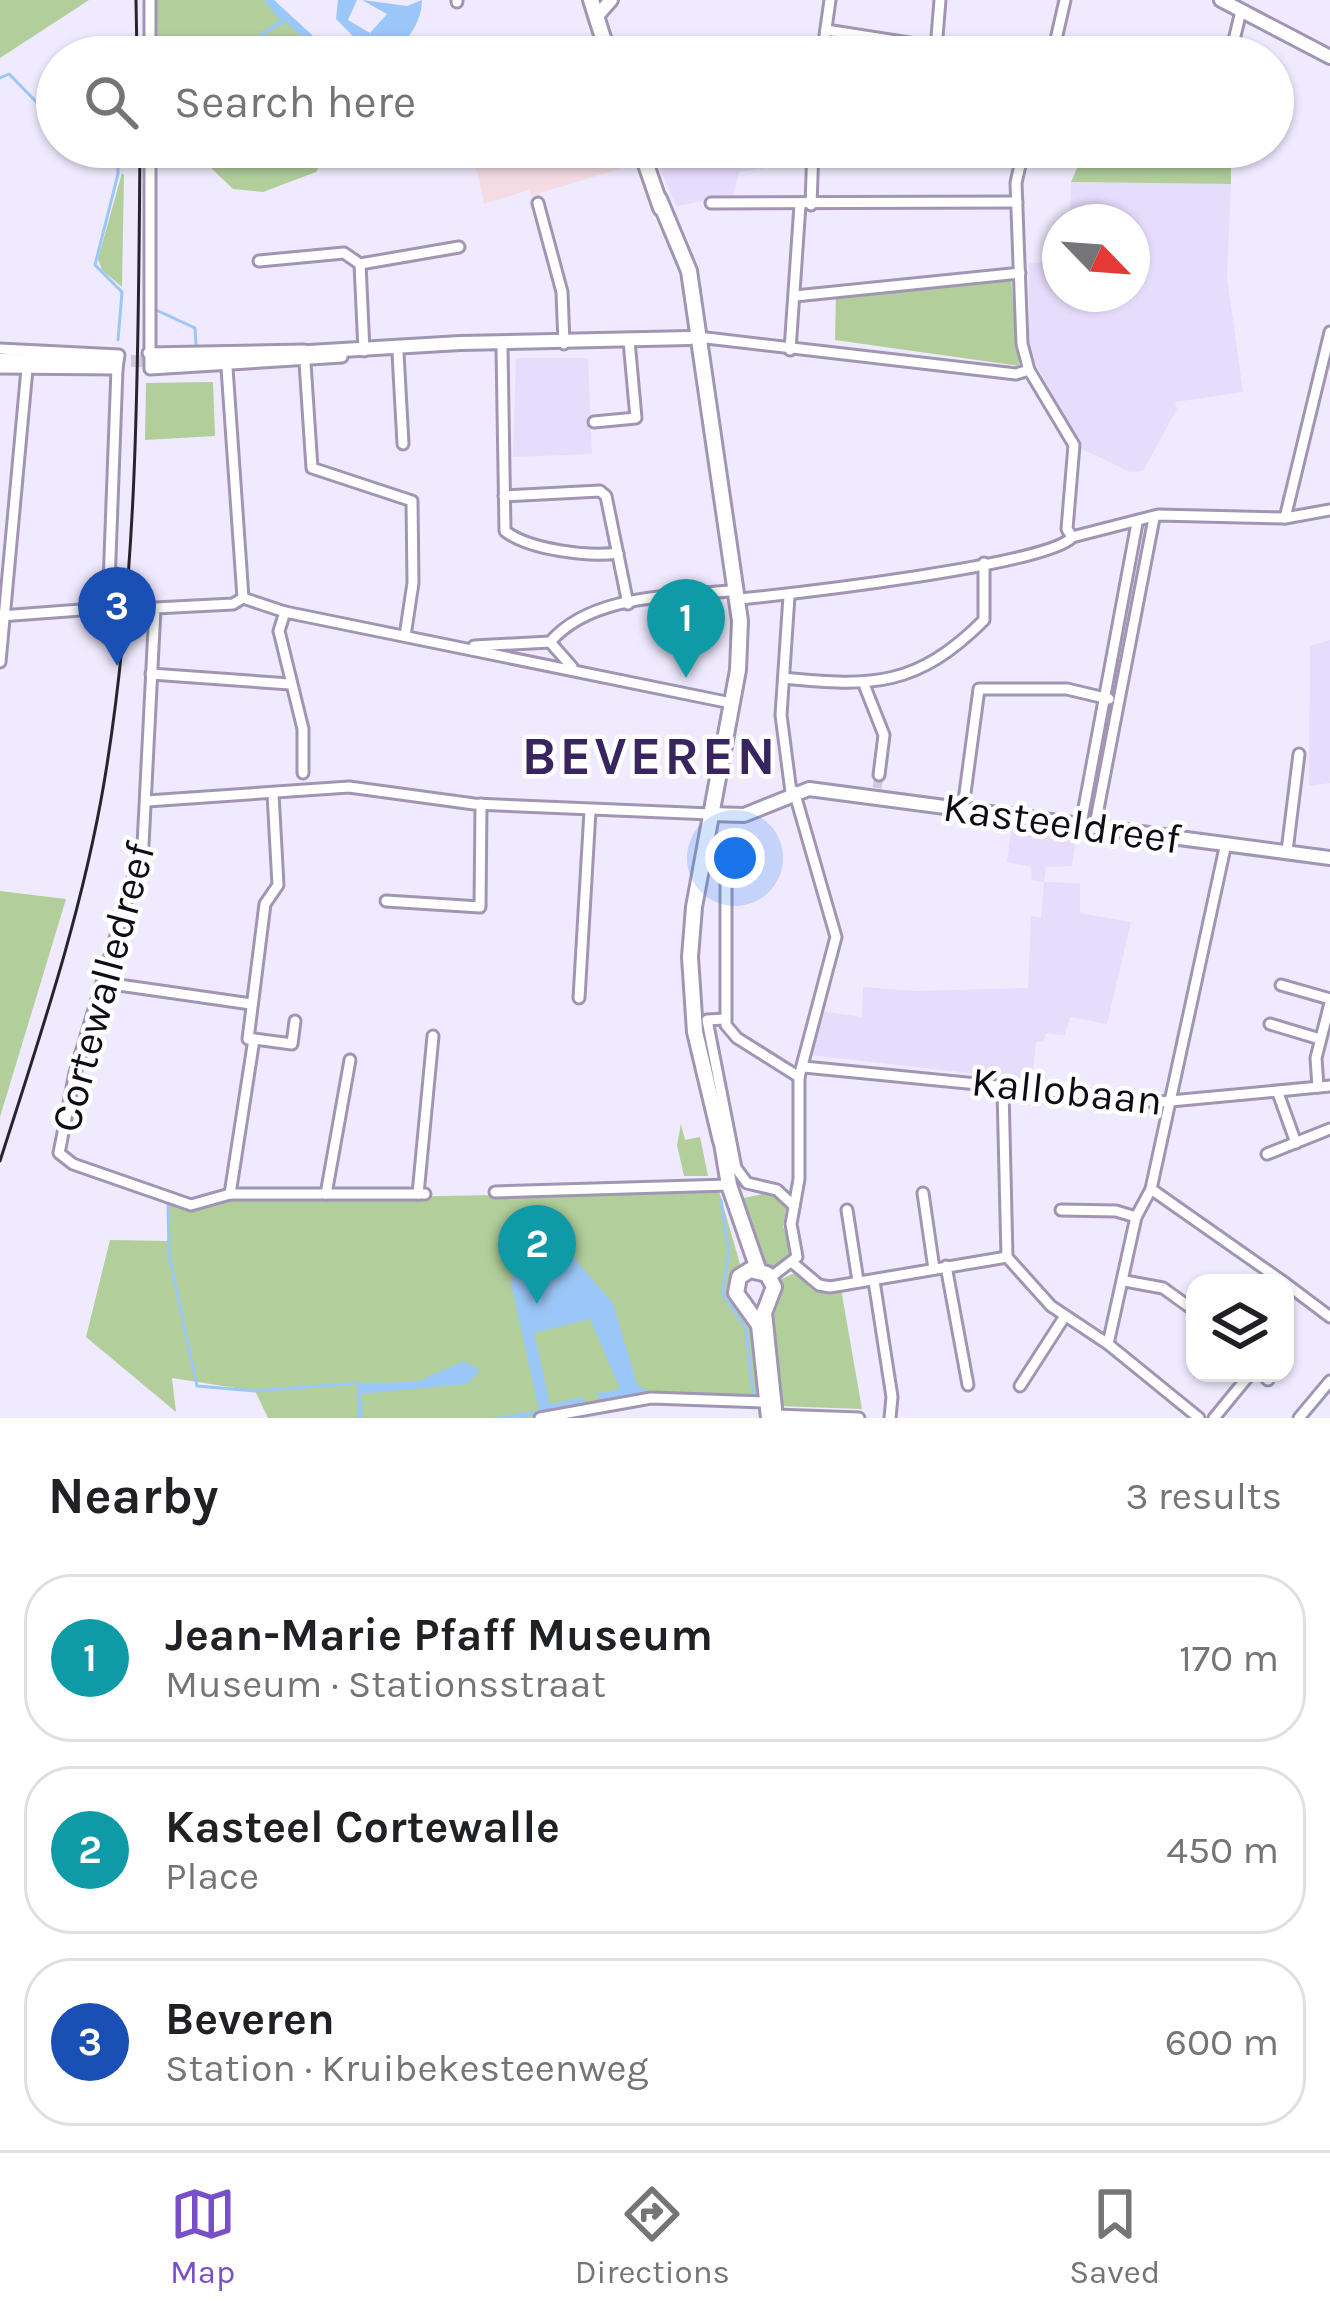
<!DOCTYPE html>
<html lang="en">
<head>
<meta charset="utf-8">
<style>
	:root { --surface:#fff; --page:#f2f2f2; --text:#202124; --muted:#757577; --line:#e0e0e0; --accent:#784fc8 }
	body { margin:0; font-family:Karla,sans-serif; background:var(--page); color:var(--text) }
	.controls { position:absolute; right:36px; bottom:36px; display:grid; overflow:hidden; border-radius:24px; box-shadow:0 3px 9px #0004 }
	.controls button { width:108px; height:108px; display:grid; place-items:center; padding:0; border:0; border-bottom:3px solid var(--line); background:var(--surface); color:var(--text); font:60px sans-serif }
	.compass { position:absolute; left:1042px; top:204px; width:108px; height:108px; border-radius:50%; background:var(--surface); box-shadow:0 3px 9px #0004; rotate:115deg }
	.you { position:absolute; left:735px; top:858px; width:42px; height:42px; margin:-30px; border:9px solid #fff; border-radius:50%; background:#1a73e8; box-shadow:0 0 0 18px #1a73e833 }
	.badge { display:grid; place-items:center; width:78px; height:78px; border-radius:50%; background:var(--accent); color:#fff; font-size:39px; font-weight:700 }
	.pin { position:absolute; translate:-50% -99px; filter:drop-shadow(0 3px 6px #0008) }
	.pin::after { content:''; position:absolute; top:63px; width:42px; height:36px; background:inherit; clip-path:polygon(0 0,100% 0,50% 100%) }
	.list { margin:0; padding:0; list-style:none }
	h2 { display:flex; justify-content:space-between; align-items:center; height:156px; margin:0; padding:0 48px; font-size:51px }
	h2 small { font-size:39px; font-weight:400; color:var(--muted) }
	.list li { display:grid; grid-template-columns:78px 1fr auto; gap:36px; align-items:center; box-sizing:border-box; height:168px; margin:0 24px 24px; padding:0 24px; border:3px solid var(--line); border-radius:48px }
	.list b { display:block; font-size:45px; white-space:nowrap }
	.list p { margin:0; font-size:39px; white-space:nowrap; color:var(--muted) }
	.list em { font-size:39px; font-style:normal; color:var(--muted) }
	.icon { flex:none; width:66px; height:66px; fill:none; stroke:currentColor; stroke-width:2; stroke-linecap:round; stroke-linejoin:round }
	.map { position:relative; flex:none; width:1330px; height:1418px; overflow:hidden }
	.search { position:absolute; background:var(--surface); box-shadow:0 3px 9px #0004; left:36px; right:36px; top:36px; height:132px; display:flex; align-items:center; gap:30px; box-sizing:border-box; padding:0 42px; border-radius:66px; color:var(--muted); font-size:45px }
	.sheet { height:732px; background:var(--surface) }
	nav { display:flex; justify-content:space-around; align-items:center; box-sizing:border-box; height:168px; border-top:3px solid var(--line); background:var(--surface); font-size:33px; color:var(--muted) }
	nav a { display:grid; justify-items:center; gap:6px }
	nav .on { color:var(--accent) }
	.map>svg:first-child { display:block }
</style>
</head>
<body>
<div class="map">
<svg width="1330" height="1418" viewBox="0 0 1330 1418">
	<rect width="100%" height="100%" fill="#f0eafe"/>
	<g fill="#e6dcfc">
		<polygon points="704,147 769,147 765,168 739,172 733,196 676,206 659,166"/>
		<polygon points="1071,182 1231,184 1227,278 1243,392 1175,402 1177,409 1143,471 1130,472 1082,449 1029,351 1029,263 1060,261 1060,294 1132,294 1132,222 1070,222"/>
		<polygon points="516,358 588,358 592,454 513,457"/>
		<polygon points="1330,640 1330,783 1309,786 1310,646"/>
		<polygon points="1012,824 1077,833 1072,866 1046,867 1044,882 1032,880 1031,867 1007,862"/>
		<polygon points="1044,882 1080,883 1080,913 1131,922 1107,1024 1070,1017 1065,1035 1046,1033 1044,1041 1036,1042 1032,1080 810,1055 819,1011 862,1017 863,987 916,991 1028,988 1031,916 1041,918"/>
	</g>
	<polygon fill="#f5dce4" points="472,147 632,147 638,163 531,196 529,190 484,204"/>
	<g fill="#b1ce9b">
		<polygon points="0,0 89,0 0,58"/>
		<polygon points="153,0 264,0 325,57 153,57"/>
		<polygon points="189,147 332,147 316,172 263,192 233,189"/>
		<polygon points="1086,147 1231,147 1231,184 1071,182"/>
		<polygon points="122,173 124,175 122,287 102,270 98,259"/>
		<polygon points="1011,278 1019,366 835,340 836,295"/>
		<polygon points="213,382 215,436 145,440 146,383"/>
		<polygon points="0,891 66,899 0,1117"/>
		<polygon points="681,1124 685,1140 700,1137 708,1176 684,1176 677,1145"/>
		<polygon points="719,1191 740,1264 733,1281 752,1315 764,1389 756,1399 651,1396 529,1418 268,1418 255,1391 172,1378 176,1412 86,1337 110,1240 168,1241 168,1204 191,1210 232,1200"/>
		<polygon points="767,1193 787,1202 783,1226 792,1251 773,1271 764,1269 739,1199"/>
		<polygon points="795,1273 814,1291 841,1289 862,1409 778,1406 767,1315 779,1280"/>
	</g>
	<g fill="#9bc7f8">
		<polygon points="264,0 274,0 336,57 325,57 286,22 226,57 280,20"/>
		<path d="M338 0H357L348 20 370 33 387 14 362 0 407 6 422 0C422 26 399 57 372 57L376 47 355 38 336 19Z"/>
		<polygon points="551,1232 613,1303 637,1384 647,1391 753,1394 651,1393 601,1400 595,1394 620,1389 590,1319 534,1333 550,1404 584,1397 585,1403 519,1418 489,1418 539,1410 510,1279 526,1267 553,1271 557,1262 541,1243"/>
		<polygon points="464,1361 480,1370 467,1384 361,1394 363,1418 357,1418 358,1383 416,1382"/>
	</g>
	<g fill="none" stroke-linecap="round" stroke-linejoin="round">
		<g stroke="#9bc7f8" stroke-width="3">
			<polyline points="0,78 9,74 57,123"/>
			<polyline points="80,147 96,156 116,157"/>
			<polyline points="154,309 195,328 196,344"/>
			<polyline points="118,340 122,292 95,265 118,174 118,147"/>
			<polyline points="721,1200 729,1254 722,1293 746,1329 753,1394"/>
			<polyline points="168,1204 169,1255 197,1386 255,1391 358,1383"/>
		</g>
		<polyline stroke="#cec9db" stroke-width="9" stroke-dasharray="9 4.5" stroke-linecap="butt" points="877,788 879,775"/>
		<polyline stroke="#cec9db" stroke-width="12" stroke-dasharray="12 6" stroke-linecap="butt" points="113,361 156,361"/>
		<defs>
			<g id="street">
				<polyline points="150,0 150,57"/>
				<polyline points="457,2 457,0"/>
				<polyline points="826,30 973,53 1052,57"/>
				<polyline points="936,49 940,0"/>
				<polyline points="822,57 830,0"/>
				<polyline points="1052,57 1065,0"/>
				<polyline points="1230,57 1241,11"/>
				<polyline points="150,147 150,369 342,357"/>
				<polyline points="1024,147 1016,183 1022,344 1029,370 1074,445 1067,529 1072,537"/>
				<polyline points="538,203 562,292 564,344"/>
				<polyline points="711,203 1017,202"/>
				<polyline points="811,205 813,147"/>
				<polyline points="259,261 344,253 360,264 459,247"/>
				<polyline points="360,264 364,351"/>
				<polyline points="795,296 1020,273"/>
				<polyline points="698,337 1016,374 1029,370"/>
				<path d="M502 348 505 531C529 550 589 557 618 553"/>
				<polyline points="0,349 119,355 117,369 0,368"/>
				<polyline points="790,350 800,205"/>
				<polyline points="148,353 304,350"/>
				<polyline points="398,353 403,444"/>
				<polyline points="305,363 312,468 412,501 413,583 405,636"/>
				<polyline points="227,368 243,598"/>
				<polyline points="594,422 636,418 629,341"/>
				<polyline points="504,496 600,491 606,496 628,604"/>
				<polyline points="1285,518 1330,332"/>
				<polyline points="1072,537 1158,515 1285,518 1330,510"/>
				<polyline points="789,596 781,715 791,792"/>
				<path d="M740 599C789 594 1050 565 1072 537"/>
				<polyline points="285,612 279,631 303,729 303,773"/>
				<polyline points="0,616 108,608"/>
				<polyline points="107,638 117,369"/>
				<path d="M550 642C592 594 671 597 729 591"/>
				<polyline points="474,646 550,642 572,667"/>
				<polyline points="0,662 27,369"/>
				<polyline points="151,674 290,684"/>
				<path d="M784 678C872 687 917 687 984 620V563"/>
				<polyline points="865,687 884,735 879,775"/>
				<polyline points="147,801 349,787 474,804 711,814"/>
				<polyline points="963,808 979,689 1067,689 1109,699"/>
				<polyline points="1081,824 1137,523"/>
				<polyline points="1095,825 1154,518"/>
				<polyline points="726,844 726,1025 737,1038 799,1077"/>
				<polyline points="1287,851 1299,754"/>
				<polyline points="386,901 480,907 481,804"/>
				<polyline points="105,983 251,1004"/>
				<polyline points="1281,985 1330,999"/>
				<polyline points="579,998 590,811"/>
				<polyline points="725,1019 707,1020 736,1168 747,1183 777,1190 794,1206"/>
				<polyline points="1270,1024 1320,1039"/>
				<polyline points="254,1039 292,1044 295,1021"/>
				<polyline points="804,1067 1160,1102 1330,1086"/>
				<polyline points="1318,1087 1316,1058 1330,1003"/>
				<polyline points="1003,1090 1007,1257 1051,1306 1108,1344 1199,1418"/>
				<polyline points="1278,1093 1296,1143"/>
				<polyline points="1267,1154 1330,1129"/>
				<polyline points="1151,1189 1285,1283"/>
				<polyline points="495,1192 729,1185"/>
				<polyline points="923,1193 934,1269"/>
				<polyline points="230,1194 254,1039 248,1039 265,904 278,885 273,794"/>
				<polyline points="326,1194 350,1060"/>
				<polyline points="418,1194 433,1036"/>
				<polyline points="425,1194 230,1194 191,1205 73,1164 59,1153 75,1073 143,845 155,608 233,604 243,598 285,612 726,702"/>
				<polyline points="847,1210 858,1281"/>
				<polyline points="1061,1210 1116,1211 1136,1217"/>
				<polyline points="794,1264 819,1285 830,1287 1007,1257"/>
				<polyline points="946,1266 968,1385"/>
				<polyline points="771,1277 797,1257 791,1224 799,1179 799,1077 836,937 794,791"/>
				<polyline points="874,1281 892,1397 890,1418"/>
				<polyline points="1125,1281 1163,1288 1195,1311"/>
				<polyline points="1285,1283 1330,1317"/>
				<polyline points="1108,1344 1136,1217 1151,1189 1226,843"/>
				<polyline points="1261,1373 1268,1380"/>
				<polyline points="1020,1386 1065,1316"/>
				<polyline points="775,1415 859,1418"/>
				<polyline points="540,1418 651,1398 767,1402"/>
				<polyline points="1214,1418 1251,1373"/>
				<polyline points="1299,1418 1330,1381"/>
			</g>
			<g id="secondary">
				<polyline points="1221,0 1330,57"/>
				<polyline points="596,17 611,0"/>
				<polyline points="0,360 113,361"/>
				<polyline points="156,361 460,343 690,338"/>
				<polyline points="711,814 744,815 809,789 1330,858"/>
			</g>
			<g id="primary">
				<polyline points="591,0 609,57"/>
				<polyline points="640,147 661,208"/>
				<polyline points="659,199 689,271 740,621 738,670 694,907 690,957 695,1032 721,1141"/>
				<polyline points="721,1137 729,1185 758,1269"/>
				<polyline points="769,1418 759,1325 736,1293 739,1277 750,1270 767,1274 774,1287 764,1313 775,1418"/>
			</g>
		</defs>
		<use href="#street" stroke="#a096b4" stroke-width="15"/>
		<use href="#secondary" stroke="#a096b4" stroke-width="18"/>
		<use href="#primary" stroke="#a096b4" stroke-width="20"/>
		<use href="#street" stroke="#fff" stroke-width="9"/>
		<use href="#secondary" stroke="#fff" stroke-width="12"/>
		<use href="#primary" stroke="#fff" stroke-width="14"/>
		<g stroke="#28242f" stroke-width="3">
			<polyline points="136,0 137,57"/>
			<path d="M0 1161C40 1036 82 913 104 783 139 575 138 358 140 147"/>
		</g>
	</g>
	<g text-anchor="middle" stroke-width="9" stroke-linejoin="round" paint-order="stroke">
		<g font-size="42" fill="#0f0c16" stroke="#fff">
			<text transform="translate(1062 822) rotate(8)" y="15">Kasteeldreef</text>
			<text transform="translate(102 987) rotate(-75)" y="15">Cortewalledreef</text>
			<text transform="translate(1067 1090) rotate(6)" y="15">Kallobaan</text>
		</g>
		<g font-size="54" font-weight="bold" letter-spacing="3" fill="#382560" stroke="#fff">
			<text x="650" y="774">BEVEREN</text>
		</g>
	</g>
</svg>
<div class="controls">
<button><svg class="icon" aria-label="layers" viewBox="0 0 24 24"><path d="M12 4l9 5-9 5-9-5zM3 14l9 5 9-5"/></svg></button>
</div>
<svg class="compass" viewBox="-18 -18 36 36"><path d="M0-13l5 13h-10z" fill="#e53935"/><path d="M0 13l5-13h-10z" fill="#757577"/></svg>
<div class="you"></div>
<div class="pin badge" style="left:686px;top:678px;background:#0f9aa8">1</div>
<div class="pin badge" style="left:537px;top:1304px;background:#0f9aa8">2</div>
<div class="pin badge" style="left:117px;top:666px;background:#1a4fb4">3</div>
<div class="search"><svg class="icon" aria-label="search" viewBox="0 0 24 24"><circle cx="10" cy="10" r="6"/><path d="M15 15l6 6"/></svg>Search here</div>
</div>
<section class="sheet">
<h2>Nearby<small>3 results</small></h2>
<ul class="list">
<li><span class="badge" style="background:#0f9aa8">1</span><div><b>Jean-Marie Pfaff Museum</b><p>Museum · Stationsstraat</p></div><em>170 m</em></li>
<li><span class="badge" style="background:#0f9aa8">2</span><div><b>Kasteel Cortewalle</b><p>Place</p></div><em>450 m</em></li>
<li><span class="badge" style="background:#1a4fb4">3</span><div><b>Beveren</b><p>Station · Kruibekesteenweg</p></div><em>600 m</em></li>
</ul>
</section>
<nav>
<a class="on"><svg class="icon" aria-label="map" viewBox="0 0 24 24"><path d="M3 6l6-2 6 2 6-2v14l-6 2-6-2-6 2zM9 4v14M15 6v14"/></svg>Map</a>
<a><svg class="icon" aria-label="directions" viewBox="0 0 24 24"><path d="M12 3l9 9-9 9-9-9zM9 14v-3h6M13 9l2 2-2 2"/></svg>Directions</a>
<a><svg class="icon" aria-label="saved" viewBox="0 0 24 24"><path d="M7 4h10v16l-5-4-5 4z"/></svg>Saved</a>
</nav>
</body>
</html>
